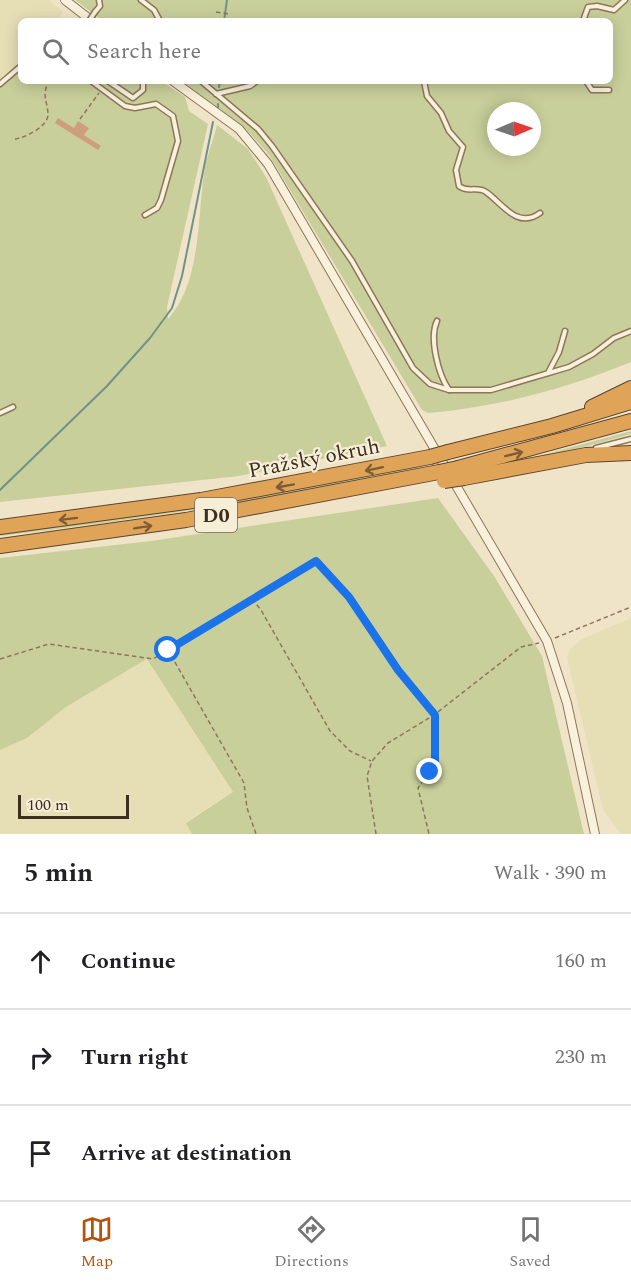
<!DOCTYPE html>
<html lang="en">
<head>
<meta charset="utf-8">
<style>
	:root { --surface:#fff; --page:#f2f2f2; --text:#202124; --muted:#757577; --line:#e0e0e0; --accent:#b45309 }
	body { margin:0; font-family:Spectral,serif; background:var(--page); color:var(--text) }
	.compass { position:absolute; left:487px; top:102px; width:54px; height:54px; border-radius:50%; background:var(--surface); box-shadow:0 3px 15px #0003; rotate:88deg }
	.scale { position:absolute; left:18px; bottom:15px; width:111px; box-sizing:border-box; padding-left:6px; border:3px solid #3d2e20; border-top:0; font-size:16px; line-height:21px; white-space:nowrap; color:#3d2e20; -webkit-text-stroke:4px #f7eed8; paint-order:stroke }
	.stop { position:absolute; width:18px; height:18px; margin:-14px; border:4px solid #1a73e8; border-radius:50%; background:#fff }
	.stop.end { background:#1a73e8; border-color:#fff; box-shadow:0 2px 6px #0008 }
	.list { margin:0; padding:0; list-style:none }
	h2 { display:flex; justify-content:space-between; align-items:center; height:78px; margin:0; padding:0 24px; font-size:26px }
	h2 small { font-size:20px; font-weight:400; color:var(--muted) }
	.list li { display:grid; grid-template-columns:39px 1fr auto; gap:18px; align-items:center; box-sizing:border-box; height:96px; padding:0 24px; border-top:2px solid var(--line) }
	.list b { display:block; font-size:22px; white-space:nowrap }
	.list em { font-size:20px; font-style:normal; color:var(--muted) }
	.icon { flex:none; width:33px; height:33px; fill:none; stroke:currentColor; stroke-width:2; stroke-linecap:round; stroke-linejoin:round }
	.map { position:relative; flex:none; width:631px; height:834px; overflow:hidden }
	.search { position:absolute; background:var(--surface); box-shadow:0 3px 15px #0003; left:18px; right:18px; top:18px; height:66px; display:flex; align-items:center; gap:15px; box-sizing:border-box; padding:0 21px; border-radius:9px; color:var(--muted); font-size:22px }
	.sheet { height:366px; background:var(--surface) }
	nav { display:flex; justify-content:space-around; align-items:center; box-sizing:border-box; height:84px; border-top:2px solid var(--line); background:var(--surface); font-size:16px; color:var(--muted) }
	nav a { display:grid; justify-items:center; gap:3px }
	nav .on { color:var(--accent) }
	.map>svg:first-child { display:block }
</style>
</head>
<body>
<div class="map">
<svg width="631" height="834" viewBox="0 0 631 834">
	<rect width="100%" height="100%" fill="#f0e4c8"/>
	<g fill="#e6deb5">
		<polygon points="0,0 49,0 63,12 56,21 21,21 21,62 0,81"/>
		<polygon points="631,618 631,834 621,834 603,810 567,658 569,650 582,639"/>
		<polygon points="148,659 233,792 186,822 192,834 0,834 0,750 27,738 66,707"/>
	</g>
	<g fill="#c9cf9b" fill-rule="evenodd">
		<path d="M75 0H631V362C565 389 499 407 428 413L422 410 269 155 246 129 181 81H610V21H103ZM496 111H532V147H496Z"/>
		<path d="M21 62V81H161L185 97 189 111 208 124 167 307 168 319C201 282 197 222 204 174 206 158 213 141 217 125L248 149 266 177 387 446 239 476 0 502V81Z"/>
		<polygon points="631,431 631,434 573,450 531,458"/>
		<path d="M429 462 430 464C382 481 328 487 277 496 185 512 93 525 0 536V532Z"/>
		<polygon points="438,498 494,576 542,656 584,834 192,834 186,823 233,792 147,659 66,707 27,738 0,750 0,558 151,541"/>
	</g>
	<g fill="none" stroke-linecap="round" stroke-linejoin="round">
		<g stroke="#6f938a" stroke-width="2">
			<polyline points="224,21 227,0"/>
			<polyline points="219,87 220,81"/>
			<polyline points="218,108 218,104"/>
			<polyline points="0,490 107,386 150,338 172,308 182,276 213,122"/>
		</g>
	</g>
	<polygon fill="#cf9f7d" points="58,118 74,128 78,121 89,128 84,135 101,146 98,150 55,123"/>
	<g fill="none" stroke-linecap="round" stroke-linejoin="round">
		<defs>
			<g id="lane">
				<polyline points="141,0 154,10 160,21"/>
				<polyline points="95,12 100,6 99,0"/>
				<polyline points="583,21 588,7 597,6 614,10 625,0"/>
				<polyline points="91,81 125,106 135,108 156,104 173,116 178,141 161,200 157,208 145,215"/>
				<polyline points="108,81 133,98 143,90 143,81"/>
				<polyline points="201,81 258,129 272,146 352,261 413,368 430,384 449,390 491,390 569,367 593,354 614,338 631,331"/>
				<path d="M424 81 427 96 441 113 449 131 463 147 456 170 459 186C467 193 478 186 486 192 501 202 517 230 540 213"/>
				<polyline points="586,81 592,90 609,90"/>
				<polyline points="0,84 21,66"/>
				<polyline points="216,94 250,86 257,81"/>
				<path d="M437 321C429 338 438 374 449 390"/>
				<polyline points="548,373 559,352 565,331"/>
				<polyline points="0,413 13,407"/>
				<polyline points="596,448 631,439"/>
			</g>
			<g id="street">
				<polyline points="65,0 92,21"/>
				<polyline points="173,81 239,129 268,164 547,641 567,703 595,834"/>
			</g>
			<g id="highway">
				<polyline points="592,407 631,388"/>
				<polyline points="448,452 552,426 631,402"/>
				<polyline points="458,468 631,421"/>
				<polyline points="464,478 586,455 631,453"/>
				<polyline points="0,527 201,500 430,457"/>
				<polyline points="0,546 186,520 439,472"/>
			</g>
		</defs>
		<use href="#lane" stroke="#8d765c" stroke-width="7"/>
		<use href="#street" stroke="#8d765c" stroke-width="10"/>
		<use href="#highway" stroke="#5b4430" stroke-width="16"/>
		<g stroke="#8d765c" stroke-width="1.5" stroke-dasharray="4.5 3" stroke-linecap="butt">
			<polyline points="216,12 230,14"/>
			<polyline points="80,119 99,93"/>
			<path d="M15 139C25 138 49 126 48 114 47 98 42 100 48 81"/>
			<polyline points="252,599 261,610 330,731 350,751 371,761"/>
			<polyline points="555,638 631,607"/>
			<polyline points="168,650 316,561 349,597 398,670 434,715 435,762 418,788 429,834"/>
			<polyline points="0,659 49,644 153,659 168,650 244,783 247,808 256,834"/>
			<polyline points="376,834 367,776 372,761 388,743 434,715 521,647 539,643"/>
		</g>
		<use href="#lane" stroke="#faf1dc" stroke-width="4"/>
		<use href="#street" stroke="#faf1dc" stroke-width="8"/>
		<use href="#highway" stroke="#e0a458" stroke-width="14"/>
		<defs>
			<polyline id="lane-bridge" points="89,21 95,12"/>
			<g id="highway-bridge">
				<polyline points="430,457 448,452"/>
				<polyline points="439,472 458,468"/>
				<polyline points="444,481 464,478"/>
			</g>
		</defs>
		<use href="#lane-bridge" stroke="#8d765c" stroke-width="7" stroke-linecap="butt"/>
		<use href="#highway-bridge" stroke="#5b4430" stroke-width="16" stroke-linecap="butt"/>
		<use href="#lane-bridge" stroke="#faf1dc" stroke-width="4"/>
		<use href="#highway-bridge" stroke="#e0a458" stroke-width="14"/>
	</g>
	<defs><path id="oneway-shaft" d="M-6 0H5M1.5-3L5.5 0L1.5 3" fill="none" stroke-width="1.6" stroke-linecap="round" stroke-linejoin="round" transform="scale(1.5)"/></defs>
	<g stroke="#7e5d36">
		<use href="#oneway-shaft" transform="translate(514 454) rotate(-14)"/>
		<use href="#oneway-shaft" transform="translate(374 469) rotate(168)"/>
		<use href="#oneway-shaft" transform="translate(285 486) rotate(170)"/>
		<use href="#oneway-shaft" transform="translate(68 519) rotate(173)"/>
		<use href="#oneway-shaft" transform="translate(143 527) rotate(-9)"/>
	</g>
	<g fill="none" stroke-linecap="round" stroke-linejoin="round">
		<polyline stroke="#1a73e8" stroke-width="8" points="168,650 316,561 349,597 398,670 435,715 435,762 430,772"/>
	</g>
	<g text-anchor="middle" stroke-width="4.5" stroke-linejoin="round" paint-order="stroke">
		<rect fill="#f7eed8" stroke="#756857" stroke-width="1.5" x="195" y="498" width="42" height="34" rx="4.5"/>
		<g font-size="20" font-weight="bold" fill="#3d2e20">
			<text x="216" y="522">D0</text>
		</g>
		<g font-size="21" fill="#3d2e20" stroke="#f7eed8">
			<text transform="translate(314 458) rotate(-11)" y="7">Pražský okruh</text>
		</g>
	</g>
</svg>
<svg class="compass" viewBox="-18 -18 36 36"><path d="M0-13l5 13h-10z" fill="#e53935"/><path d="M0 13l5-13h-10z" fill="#757577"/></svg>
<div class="scale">100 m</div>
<div class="stop" style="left:168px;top:650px"></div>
<div class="stop end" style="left:430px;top:772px"></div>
<div class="search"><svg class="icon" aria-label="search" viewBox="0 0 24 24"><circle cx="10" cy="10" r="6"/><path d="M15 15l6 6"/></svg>Search here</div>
</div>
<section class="sheet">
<h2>5 min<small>Walk · 390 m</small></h2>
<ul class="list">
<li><svg class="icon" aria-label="ahead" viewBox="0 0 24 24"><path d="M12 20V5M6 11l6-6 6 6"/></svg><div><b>Continue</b></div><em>160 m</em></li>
<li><svg class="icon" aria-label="right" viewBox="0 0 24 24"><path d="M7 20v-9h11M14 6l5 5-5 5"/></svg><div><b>Turn right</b></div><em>230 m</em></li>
<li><svg class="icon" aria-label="arrive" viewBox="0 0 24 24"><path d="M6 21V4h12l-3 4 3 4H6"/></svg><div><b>Arrive at destination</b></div></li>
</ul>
</section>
<nav>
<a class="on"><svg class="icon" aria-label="map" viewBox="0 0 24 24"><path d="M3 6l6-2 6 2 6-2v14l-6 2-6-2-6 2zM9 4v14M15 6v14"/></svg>Map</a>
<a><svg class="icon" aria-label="directions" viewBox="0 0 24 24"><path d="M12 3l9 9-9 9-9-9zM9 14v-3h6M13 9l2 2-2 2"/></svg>Directions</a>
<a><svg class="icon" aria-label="saved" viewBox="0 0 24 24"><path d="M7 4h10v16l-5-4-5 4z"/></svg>Saved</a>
</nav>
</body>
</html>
